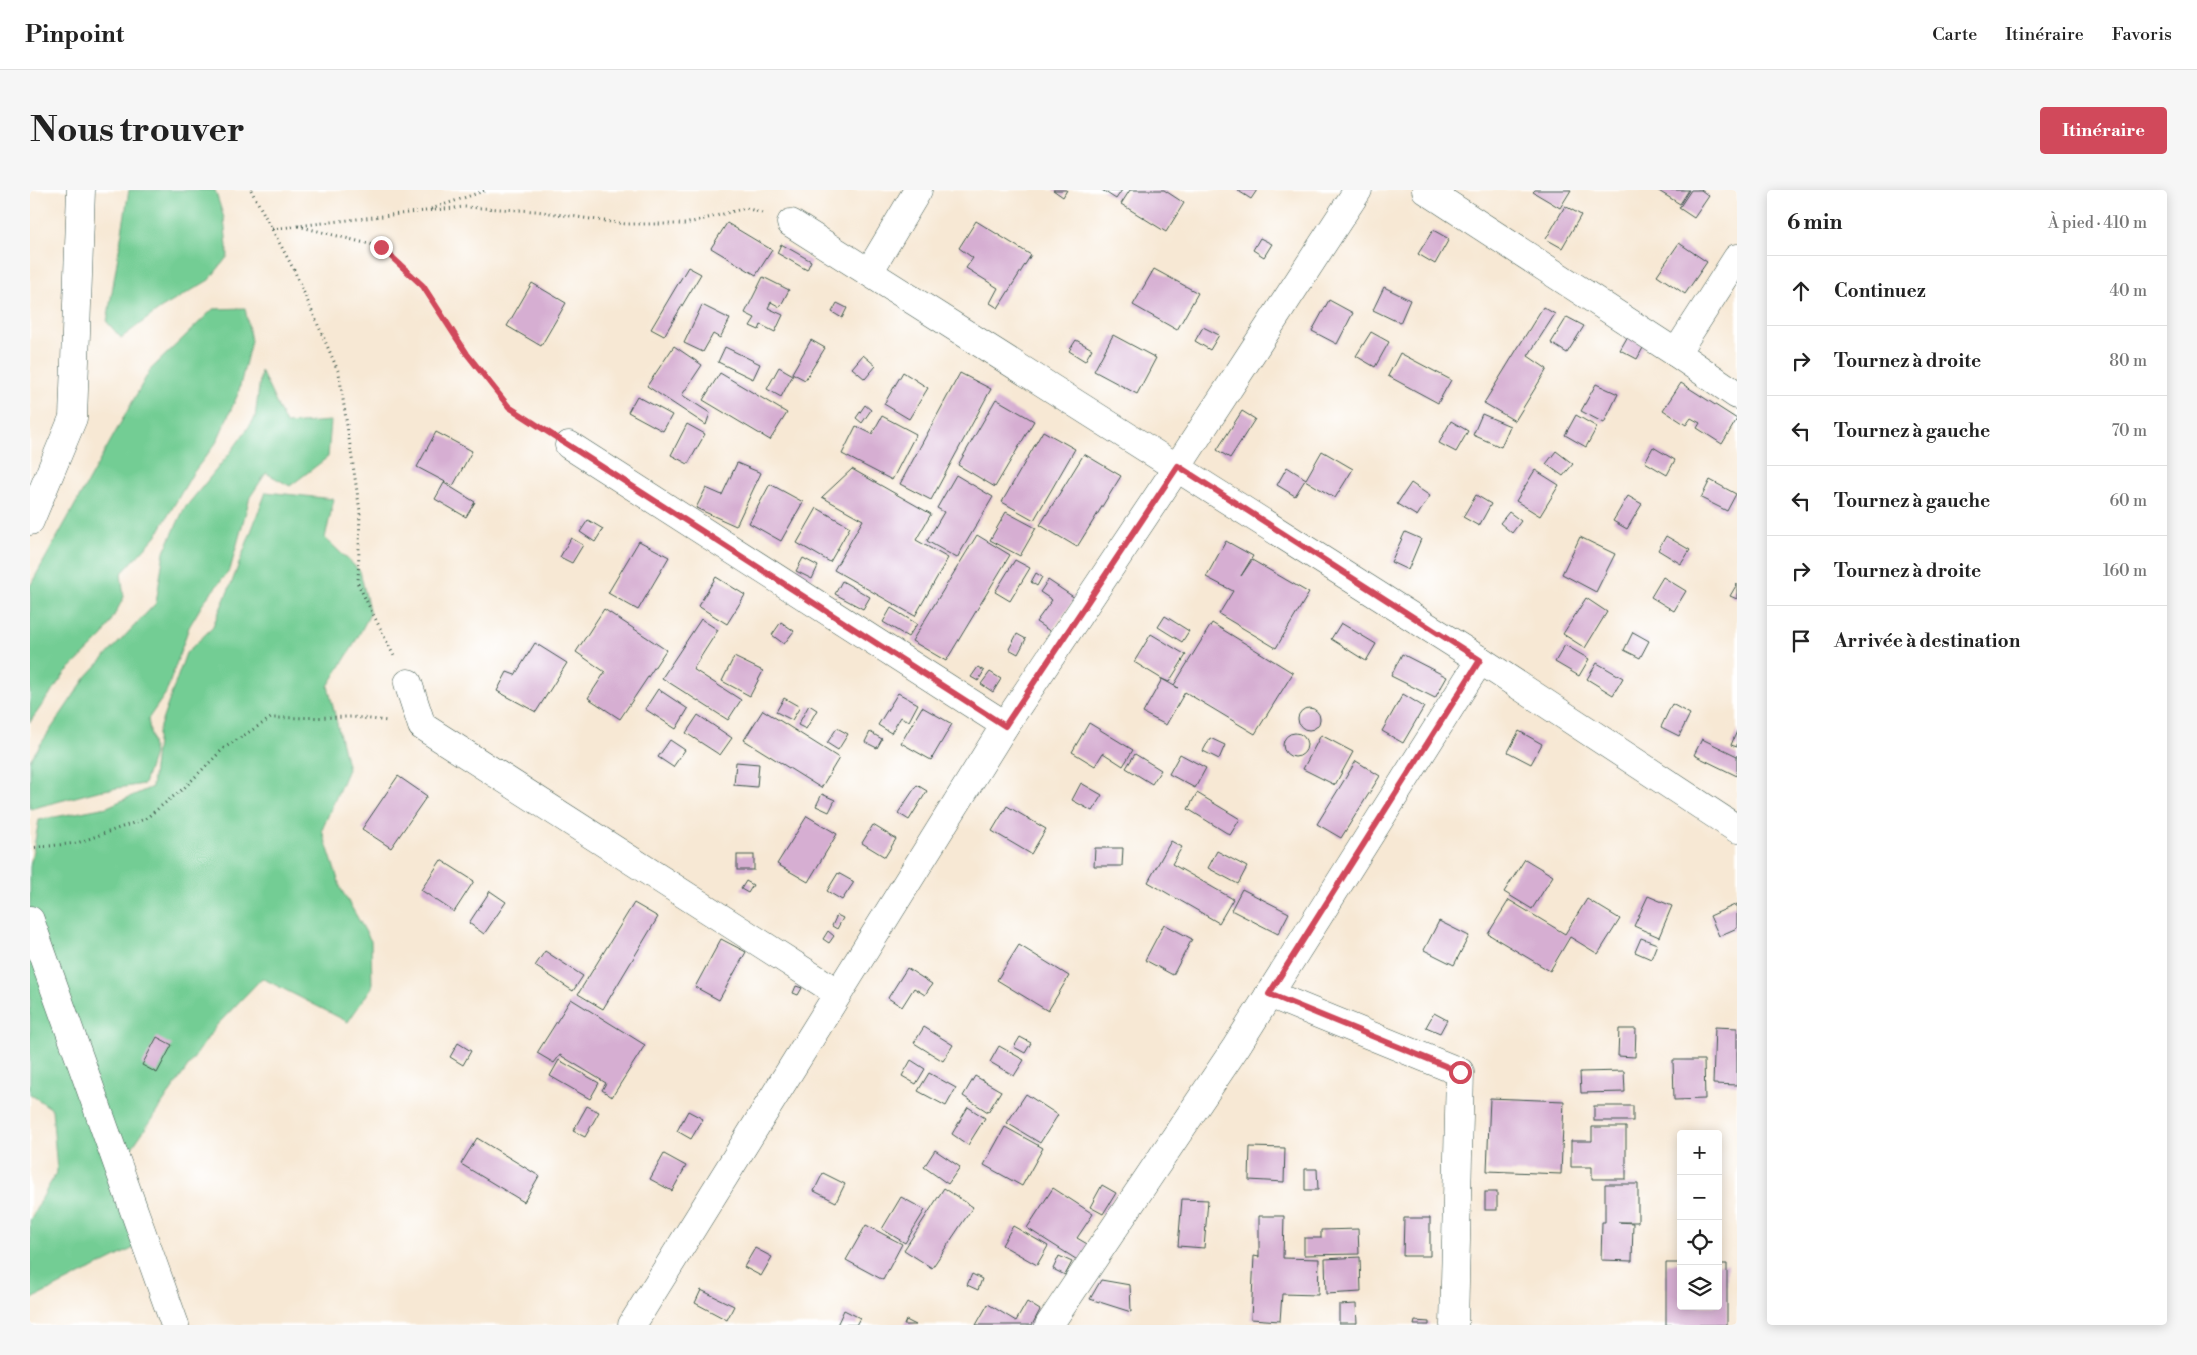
<!DOCTYPE html>
<html lang="fr">
<head>
<meta charset="utf-8">
<style>
	:root { --surface:#fff; --page:#f6f6f6; --text:#222; --muted:#767676; --line:#e0e0e0; --accent:#d1495b }
	body { margin:0; font-family:"Libre Bodoni",serif; background:var(--page); color:var(--text) }
	.controls { position:absolute; right:15px; bottom:15px; display:grid; overflow:hidden; border-radius:5px; box-shadow:0 2px 12px #0003 }
	.controls button { width:45px; height:45px; display:grid; place-items:center; padding:0; border:0; border-bottom:1px solid var(--line); background:var(--surface); color:var(--text); font:25px sans-serif }
	.stop { position:absolute; width:15px; height:15px; margin:-11px; border:4px solid #d1495b; border-radius:50%; background:#fff }
	.stop.end { background:#d1495b; border-color:#fff; box-shadow:0 1px 5px #0008 }
	.list { margin:0; padding:0; list-style:none }
	h2 { display:flex; justify-content:space-between; align-items:center; height:65px; margin:0; padding:0 20px; font-size:21px }
	h2 small { font-size:16px; font-weight:400; color:var(--muted) }
	.list li { display:grid; grid-template-columns:32px 1fr auto; gap:15px; align-items:center; box-sizing:border-box; height:70px; padding:0 20px; border-top:1px solid var(--line) }
	.list b { display:block; font-size:19px; white-space:nowrap }
	.list em { font-size:16px; font-style:normal; color:var(--muted) }
	.icon { flex:none; width:28px; height:28px; fill:none; stroke:currentColor; stroke-width:2; stroke-linecap:round; stroke-linejoin:round }
	.map { position:relative; flex:none; width:1707px; height:1135px; overflow:hidden; border-radius:5px }
	header { display:flex; align-items:center; gap:30px; box-sizing:border-box; height:70px; padding:0 25px; background:var(--surface); border-bottom:1px solid var(--line) }
	header strong { font-size:24px }
	nav { display:flex; gap:28px; margin-inline-start:auto; font-size:18px }
	.intro { display:flex; align-items:center; justify-content:space-between; box-sizing:border-box; height:120px; padding:0 30px }
	h1 { margin:0; font-size:35px }
	.button { padding:12px 22px; border-radius:5px; background:var(--accent); color:#fff; font-size:18px; font-weight:700 }
	main { display:flex; gap:30px; padding:0 30px }
	aside { flex:1; background:var(--surface); border-radius:5px; box-shadow:0 2px 12px #0003 }
	.map>svg:first-child { display:block }
</style>
</head>
<body>
<header>
<strong>Pinpoint</strong>
<nav><a>Carte</a><a>Itinéraire</a><a>Favoris</a></nav>
</header>
<div class="intro"><h1>Nous trouver</h1><a class="button">Itinéraire</a></div>
<main>
<div class="map">
<svg width="1707" height="1135" viewBox="0 0 1707 1135">
	<rect width="100%" height="100%" fill="#fff"/>
	<filter id="ink" filterUnits="userSpaceOnUse"><feTurbulence type="fractalNoise" baseFrequency=".02" numOctaves="2"/><feDisplacementMap in="SourceGraphic" scale="10" xChannelSelector="R" yChannelSelector="G"/><feConvolveMatrix kernelMatrix="1 2 1 2 8 2 1 2 1" color-interpolation-filters="sRGB"/></filter>
	<filter id="wash" filterUnits="userSpaceOnUse"><feTurbulence type="fractalNoise" baseFrequency=".0096" numOctaves="4" result="noise"/><feDisplacementMap in="SourceGraphic" scale="20" xChannelSelector="R" yChannelSelector="G"/><feGaussianBlur stdDeviation="1.12" result="paint"/><feColorMatrix in="noise" values="0 0 0 0 0 0 0 0 0 0 0 0 0 0 0 0 0 1.4 0 .05"/><feComposite in="paint" operator="in"/></filter>
	<g filter="url(#wash)">
		<rect width="100%" height="100%" fill="#f7e8d4"/>
		<g fill="#73cd94" stroke="#498564">
			<polygon points="99,0 185,0 194,28 198,66 179,90 130,119 91,148 77,132"/>
			<polygon points="215,118 221,151 208,204 186,253 163,283 126,346 91,384 94,407 73,446 35,483 0,532 0,396 120,180 183,119"/>
			<polygon points="231,181 256,234 301,231 298,267 260,296 236,283 220,307 200,380 175,410 159,437 136,503 118,529 124,564 114,594 68,601 0,619 0,570 56,487 126,413 134,362 154,319 200,263 225,228"/>
			<polygon points="236,302 304,309 295,348 330,381 340,424 323,456 298,496 318,579 292,640 311,699 341,751 342,797 318,832 232,788 186,836 99,962 122,1049 0,1110 0,1030 27,981 22,919 0,904 0,677 9,630 77,617 122,597 128,542 156,463 182,438 202,392"/>
		</g>
		<g id="blocks">
			<g fill="#d6aed2">
				<polygon points="1023,0 1037,0 1033,7"/>
				<polygon points="1072,0 1092,0 1086,9"/>
				<polygon points="1100,0 1134,0 1154,13 1136,42 1091,14"/>
				<polygon points="1207,0 1227,0 1221,9"/>
				<polygon points="1505,0 1541,0 1530,18 1503,2"/>
				<polygon points="1627,0 1659,0 1650,14"/>
				<polygon points="1661,0 1671,0 1679,6 1664,28 1649,18"/>
				<polygon points="1535,16 1551,25 1532,58 1516,49"/>
				<polygon points="946,31 1001,65 968,118 960,113 968,98 936,78 943,68 929,58"/>
				<polygon points="697,33 742,60 726,85 681,58"/>
				<polygon points="1403,40 1419,49 1405,74 1388,64"/>
				<polygon points="1230,48 1242,54 1234,67 1223,60"/>
				<polygon points="1649,53 1677,72 1655,104 1627,85"/>
				<polygon points="751,54 781,71 777,80 747,63"/>
				<polygon points="658,77 671,84 634,146 621,139"/>
				<polygon points="1124,79 1168,103 1147,140 1103,115"/>
				<polygon points="733,87 759,100 750,117 741,112 738,118 753,125 745,142 731,135 729,140 720,136 725,128 715,123"/>
				<polygon points="502,93 536,113 511,156 477,136"/>
				<polygon points="1354,97 1380,110 1370,133 1343,120"/>
				<polygon points="1299,110 1323,123 1307,154 1282,141"/>
				<polygon points="807,113 817,118 812,128 802,122"/>
				<polygon points="672,115 700,129 690,148 683,144 673,162 654,153"/>
				<polygon points="1513,117 1525,124 1498,166 1517,179 1485,231 1454,213"/>
				<polygon points="1537,127 1554,136 1537,163 1521,153"/>
				<polygon points="1173,137 1189,145 1180,160 1165,151"/>
				<polygon points="1341,142 1359,152 1345,177 1326,166"/>
				<polygon points="1083,145 1126,168 1107,204 1064,181"/>
				<polygon points="1598,146 1614,156 1607,169 1590,160"/>
				<polygon points="781,150 795,158 775,190 762,183"/>
				<polygon points="1046,150 1062,159 1055,171 1039,161"/>
				<polygon points="644,156 672,175 652,205 680,223 676,235 617,196"/>
				<polygon points="695,157 730,174 723,189 688,172"/>
				<polygon points="1370,163 1421,190 1408,213 1358,186"/>
				<polygon points="833,165 846,176 835,189 822,178"/>
				<polygon points="749,177 763,185 751,207 737,199"/>
				<polygon points="873,182 898,198 879,229 854,214"/>
				<polygon points="690,183 757,223 740,250 673,210"/>
				<polygon points="930,183 961,199 901,310 870,294"/>
				<polygon points="1651,193 1707,229 1692,254 1667,238 1670,233 1661,228 1656,235 1633,220"/>
				<polygon points="1566,194 1588,204 1574,233 1551,221"/>
				<polygon points="607,206 642,225 633,241 598,222"/>
				<polygon points="966,209 1004,231 965,297 928,275"/>
				<polygon points="835,215 841,220 832,233 826,228"/>
				<polygon points="1212,221 1225,229 1200,268 1187,260"/>
				<polygon points="1452,224 1480,236 1471,257 1443,245"/>
				<polygon points="1546,225 1567,237 1556,257 1535,245"/>
				<polygon points="852,226 886,244 862,290 812,264 826,236 842,244"/>
				<polygon points="1421,231 1438,241 1426,262 1409,253"/>
				<polygon points="657,234 675,244 658,274 641,265"/>
				<polygon points="1013,241 1045,259 1004,330 972,312"/>
				<polygon points="406,242 442,261 423,296 387,277"/>
				<polygon points="1623,257 1645,270 1637,285 1615,272"/>
				<polygon points="1292,261 1323,279 1305,308 1275,290 1265,306 1247,295 1257,277 1276,289"/>
				<polygon points="1526,261 1543,274 1533,286 1516,274"/>
				<polygon points="1054,264 1091,286 1047,357 1010,335"/>
				<polygon points="707,273 731,283 706,336 666,318 676,298 692,305"/>
				<polygon points="822,279 901,324 886,350 918,368 885,426 804,380 833,330 792,307"/>
				<polygon points="1505,280 1529,295 1510,326 1486,311"/>
				<polygon points="926,285 963,307 927,368 897,351 914,322 907,318"/>
				<polygon points="1680,290 1706,304 1697,321 1671,308"/>
				<polygon points="414,293 445,312 436,327 405,309"/>
				<polygon points="1381,293 1400,306 1387,326 1367,314"/>
				<polygon points="740,294 773,312 751,351 719,333"/>
				<polygon points="1446,305 1461,314 1449,336 1433,327"/>
				<polygon points="1598,306 1612,314 1597,339 1583,331"/>
				<polygon points="787,318 820,337 800,372 767,353"/>
				<polygon points="976,322 1006,338 990,366 960,350"/>
				<polygon points="1479,322 1491,331 1482,343 1470,333"/>
				<polygon points="558,330 573,339 565,352 550,342"/>
				<polygon points="1375,342 1391,349 1378,380 1361,372"/>
				<polygon points="947,345 980,365 916,471 882,451"/>
				<polygon points="1636,346 1660,360 1651,374 1628,360"/>
				<polygon points="1550,347 1585,364 1566,402 1532,384"/>
				<polygon points="541,348 553,355 542,373 530,367"/>
				<polygon points="609,351 639,367 608,420 578,403"/>
				<polygon points="1196,351 1223,366 1211,386 1222,370 1279,403 1246,458 1189,424 1203,401 1176,387"/>
				<polygon points="773,368 788,376 782,389 766,381"/>
				<polygon points="985,370 1000,378 980,411 965,402"/>
				<polygon points="1006,383 1012,387 1007,396 1001,392"/>
				<polygon points="686,387 715,405 697,434 668,416"/>
				<polygon points="1633,387 1656,401 1644,421 1621,407"/>
				<polygon points="1018,390 1045,408 1021,442 1006,432 1022,410 1010,402"/>
				<polygon points="812,391 840,407 833,419 805,404"/>
				<polygon points="1707,394 1707,409 1700,406"/>
				<polygon points="1556,408 1577,422 1555,458 1533,444"/>
				<polygon points="861,418 887,434 878,447 853,432"/>
				<polygon points="574,419 636,460 590,529 558,508 575,482 546,462"/>
				<polygon points="1135,426 1159,441 1152,452 1128,437"/>
				<polygon points="671,429 688,440 663,479 711,510 698,530 632,488"/>
				<polygon points="751,432 764,441 754,454 742,445"/>
				<polygon points="1182,433 1263,483 1225,544 1155,502 1136,535 1113,523 1132,489 1104,472 1121,444 1156,465 1139,492 1132,489 1148,498 1144,495"/>
				<polygon points="1311,433 1346,454 1336,471 1301,449"/>
				<polygon points="1603,442 1619,451 1610,468 1594,460"/>
				<polygon points="987,444 996,449 988,464 979,459"/>
				<polygon points="505,453 537,473 506,522 467,501 477,482 485,485"/>
				<polygon points="1535,455 1559,469 1549,486 1525,472"/>
				<polygon points="1372,464 1417,487 1405,508 1361,486"/>
				<polygon points="704,467 733,481 720,506 692,491"/>
				<polygon points="1567,473 1593,488 1583,505 1557,489"/>
				<polygon points="948,477 954,481 948,491 941,487"/>
				<polygon points="960,482 971,489 963,502 951,494"/>
				<polygon points="628,499 658,519 646,539 615,519"/>
				<polygon points="868,503 888,514 879,531 871,527 861,543 848,535"/>
				<polygon points="1373,504 1394,517 1373,553 1352,541"/>
				<polygon points="754,508 770,517 762,530 746,522"/>
				<polygon points="1642,514 1660,524 1649,546 1631,537"/>
				<polygon points="779,515 787,520 776,539 768,535"/>
				<polygon points="892,517 922,534 901,570 871,553"/>
				<circle cx="1279" cy="529" r="11"/>
				<polygon points="733,520 809,568 791,598 714,550"/>
				<polygon points="668,525 702,548 690,565 656,543"/>
				<polygon points="1059,533 1103,560 1093,576 1073,563 1065,576 1042,562"/>
				<polygon points="807,538 818,544 808,560 797,553"/>
				<polygon points="1489,541 1512,554 1501,574 1478,562"/>
				<polygon points="1707,541 1707,557 1701,555"/>
				<polygon points="840,542 852,549 847,558 835,552"/>
				<circle cx="1265" cy="555" r="12"/>
				<polygon points="1291,545 1323,562 1305,595 1273,579"/>
				<polygon points="1180,548 1195,555 1189,569 1173,561"/>
				<polygon points="1672,549 1707,566 1707,586 1664,565"/>
				<polygon points="640,550 655,560 643,577 628,567"/>
				<polygon points="1105,564 1131,580 1122,594 1096,578"/>
				<polygon points="1150,564 1176,578 1165,598 1139,584"/>
				<polygon points="1326,571 1350,586 1311,648 1287,634"/>
				<polygon points="706,572 729,574 727,597 704,595"/>
				<polygon points="368,586 397,606 361,658 332,639"/>
				<polygon points="1051,593 1072,605 1062,621 1042,610"/>
				<polygon points="887,595 897,601 879,630 868,623"/>
				<polygon points="1167,603 1210,629 1200,645 1158,619"/>
				<polygon points="792,604 805,610 799,622 786,616"/>
				<polygon points="977,616 1016,639 1001,664 962,641"/>
				<polygon points="777,626 807,644 778,692 747,674"/>
				<polygon points="843,635 866,649 855,667 832,653"/>
				<polygon points="1141,651 1152,657 1142,674 1203,709 1189,733 1118,692"/>
				<polygon points="1065,658 1093,658 1092,676 1064,676"/>
				<polygon points="1187,661 1217,677 1208,694 1178,678"/>
				<rect x="707" y="665" width="17" height="15"/>
				<polygon points="1495,669 1523,686 1502,719 1474,702"/>
				<polygon points="411,670 444,691 424,722 391,700"/>
				<polygon points="808,683 824,692 812,710 797,701"/>
				<polygon points="716,691 723,695 718,703 711,699"/>
				<polygon points="1212,699 1259,723 1248,744 1201,720"/>
				<polygon points="460,701 476,712 454,744 439,733"/>
				<polygon points="1618,706 1642,716 1629,747 1604,736"/>
				<polygon points="1557,709 1590,729 1568,764 1540,747 1520,781 1458,744 1479,710 1535,744"/>
				<polygon points="604,713 628,727 573,819 548,804"/>
				<polygon points="1707,714 1707,738 1689,746 1680,726"/>
				<polygon points="807,725 813,728 807,739 802,736"/>
				<polygon points="1409,731 1439,746 1424,775 1394,760"/>
				<polygon points="1134,734 1162,749 1143,785 1115,770"/>
				<polygon points="798,741 804,746 799,753 793,749"/>
				<polygon points="1611,748 1627,754 1621,769 1605,762"/>
				<polygon points="691,749 716,762 689,810 665,797"/>
				<polygon points="989,755 1039,786 1018,821 967,790"/>
				<polygon points="515,761 553,786 543,801 505,776"/>
				<polygon points="877,778 902,794 895,805 884,798 872,817 858,808"/>
				<polygon points="766,796 772,798 768,805 763,803"/>
				<polygon points="541,809 615,855 582,907 572,900 576,893 530,865 524,873 507,863"/>
				<polygon points="1404,823 1417,830 1410,843 1396,837"/>
				<polygon points="894,837 923,855 913,871 884,853"/>
				<polygon points="1685,837 1707,838 1707,895 1683,894"/>
				<polygon points="1589,839 1606,839 1605,867 1588,866"/>
				<polygon points="127,847 142,855 127,883 112,875"/>
				<polygon points="990,847 1001,853 995,863 984,857"/>
				<polygon points="428,853 441,861 433,875 420,867"/>
				<polygon points="969,856 994,870 984,886 960,872"/>
				<polygon points="529,870 569,893 560,909 520,886"/>
				<polygon points="881,870 895,879 886,894 872,886"/>
				<polygon points="1643,870 1674,870 1675,909 1644,910"/>
				<polygon points="1594,881 1595,902 1551,903 1550,882"/>
				<polygon points="899,883 926,898 916,916 888,901"/>
				<polygon points="945,886 971,901 958,922 933,906"/>
				<polygon points="996,904 1028,925 1010,953 977,933"/>
				<polygon points="1460,908 1534,911 1531,984 1457,981"/>
				<polygon points="557,916 569,922 555,947 543,941"/>
				<rect x="1564" y="916" width="39" height="15"/>
				<polygon points="938,917 955,928 938,955 922,944"/>
				<polygon points="658,921 673,929 661,949 647,941"/>
				<polygon points="975,937 1013,958 992,996 954,975"/>
				<polygon points="1562,937 1596,937 1596,989 1562,989 1562,977 1541,977 1541,951 1562,951"/>
				<polygon points="447,948 509,986 494,1012 431,974"/>
				<polygon points="1220,957 1255,958 1254,992 1219,990"/>
				<polygon points="905,960 930,977 918,994 894,977"/>
				<polygon points="634,964 656,976 642,1001 620,989"/>
				<polygon points="1275,979 1287,979 1288,1000 1275,1000"/>
				<polygon points="793,983 815,994 806,1012 784,1001"/>
				<polygon points="1575,994 1608,994 1608,1032 1588,1032 1603,1033 1602,1071 1571,1070 1572,1032 1575,1032"/>
				<polygon points="1072,995 1086,1003 1073,1024 1060,1017"/>
				<polygon points="914,998 943,1017 902,1078 874,1060"/>
				<polygon points="1023,998 1063,1024 1047,1048 1059,1055 1049,1071 997,1038"/>
				<rect x="1455" y="1002" width="12" height="18"/>
				<polygon points="871,1007 895,1020 875,1053 852,1039"/>
				<polygon points="1152,1009 1178,1010 1174,1058 1148,1056"/>
				<polygon points="1229,1026 1254,1026 1253,1068 1289,1069 1288,1105 1252,1104 1250,1131 1221,1129 1224,1066 1229,1067"/>
				<polygon points="1374,1028 1400,1028 1400,1066 1373,1066"/>
				<polygon points="836,1035 872,1054 853,1090 816,1070"/>
				<polygon points="983,1036 1018,1056 1007,1075 972,1055"/>
				<polygon points="1328,1039 1329,1064 1274,1065 1274,1048 1291,1048 1291,1040"/>
				<polygon points="725,1058 742,1067 731,1086 714,1077"/>
				<polygon points="1029,1066 1042,1072 1035,1085 1023,1079"/>
				<polygon points="1330,1067 1331,1102 1296,1104 1295,1069"/>
				<polygon points="1636,1073 1651,1073 1651,1116 1688,1116 1688,1074 1697,1074 1697,1135 1636,1135"/>
				<polygon points="942,1084 952,1089 948,1100 937,1095"/>
				<polygon points="1071,1090 1100,1095 1101,1122 1060,1109"/>
				<polygon points="671,1100 704,1116 697,1130 665,1113"/>
				<polygon points="997,1112 1010,1120 1002,1135 946,1135 958,1114 986,1131"/>
				<polygon points="1326,1114 1327,1133 1309,1133 1309,1115"/>
				<polygon points="814,1120 830,1128 826,1135 807,1135"/>
				<polygon points="876,1130 886,1135 874,1135"/>
				<polygon points="1385,1131 1399,1132 1399,1135 1384,1135"/>
			</g>
		</g>
	</g>
	<g filter="url(#ink)">
		<use href="#blocks" fill-opacity="0" stroke="#3f574c" stroke-width="1"/>
		<g fill="none" stroke-linecap="round" stroke-linejoin="round">
			<defs>
				<g id="minor">
					<polyline points="1396,0 1646,163 1707,205"/>
					<polyline points="761,33 1450,470 1707,639"/>
					<polyline points="839,82 888,0"/>
					<polyline points="1646,163 1707,68"/>
					<polyline points="539,255 975,535"/>
					<polyline points="0,331 43,228 51,0"/>
					<polyline points="378,493 392,536 808,803"/>
					<polyline points="0,730 145,1135"/>
					<polyline points="1239,804 1430,882 1424,1135"/>
					<polyline points="602,1135 975,535 1148,276 1328,0"/>
					<polyline points="1019,1135 1206,857 1450,470"/>
				</g>
			</defs>
			<use href="#minor" stroke="#3f574c" stroke-width="29"/>
			<g stroke="#3f574c" stroke-width="3" stroke-dasharray="1 4" stroke-linecap="butt">
				<polyline points="221,0 264,80 309,183 330,321 328,394 364,466"/>
				<polyline points="401,19 457,0"/>
				<polyline points="395,21 434,17 506,21 595,34 655,34 716,18 732,23"/>
				<polyline points="268,36 351,57 393,96 437,164 479,217 513,239"/>
				<polyline points="242,39 395,21"/>
				<polyline points="0,658 47,653 115,629 154,598 194,558 241,528 323,527 358,531"/>
			</g>
			<use href="#minor" stroke="#fff" stroke-width="28"/>
		</g>
	</g>
	<g fill="none" stroke-linecap="round" stroke-linejoin="round" filter="url(#ink)">
		<polyline stroke="#d1495b" stroke-width="6" points="351,57 393,96 437,164 479,217 975,536 1148,276 1450,470 1239,804 1430,882"/>
	</g>
</svg>
<div class="controls">
<button>+</button>
<button>−</button>
<button><svg class="icon" aria-label="locate" viewBox="0 0 24 24"><circle cx="12" cy="12" r="6"/><path d="M12 2v4M12 18v4M2 12h4M18 12h4"/></svg></button>
<button><svg class="icon" aria-label="layers" viewBox="0 0 24 24"><path d="M12 4l9 5-9 5-9-5zM3 14l9 5 9-5"/></svg></button>
</div>
<div class="stop" style="left:1430px;top:882px"></div>
<div class="stop end" style="left:351px;top:57px"></div>
</div>
<aside>
<h2>6 min<small>À pied · 410 m</small></h2>
<ul class="list">
<li><svg class="icon" aria-label="ahead" viewBox="0 0 24 24"><path d="M12 20V5M6 11l6-6 6 6"/></svg><div><b>Continuez</b></div><em>40 m</em></li>
<li><svg class="icon" aria-label="right" viewBox="0 0 24 24"><path d="M7 20v-9h11M14 6l5 5-5 5"/></svg><div><b>Tournez à droite</b></div><em>80 m</em></li>
<li><svg class="icon" aria-label="left" viewBox="0 0 24 24"><path d="M17 20v-9H6M10 6l-5 5 5 5"/></svg><div><b>Tournez à gauche</b></div><em>70 m</em></li>
<li><svg class="icon" aria-label="left" viewBox="0 0 24 24"><path d="M17 20v-9H6M10 6l-5 5 5 5"/></svg><div><b>Tournez à gauche</b></div><em>60 m</em></li>
<li><svg class="icon" aria-label="right" viewBox="0 0 24 24"><path d="M7 20v-9h11M14 6l5 5-5 5"/></svg><div><b>Tournez à droite</b></div><em>160 m</em></li>
<li><svg class="icon" aria-label="arrive" viewBox="0 0 24 24"><path d="M6 21V4h12l-3 4 3 4H6"/></svg><div><b>Arrivée à destination</b></div></li>
</ul>
</aside>
</main>
</body>
</html>
